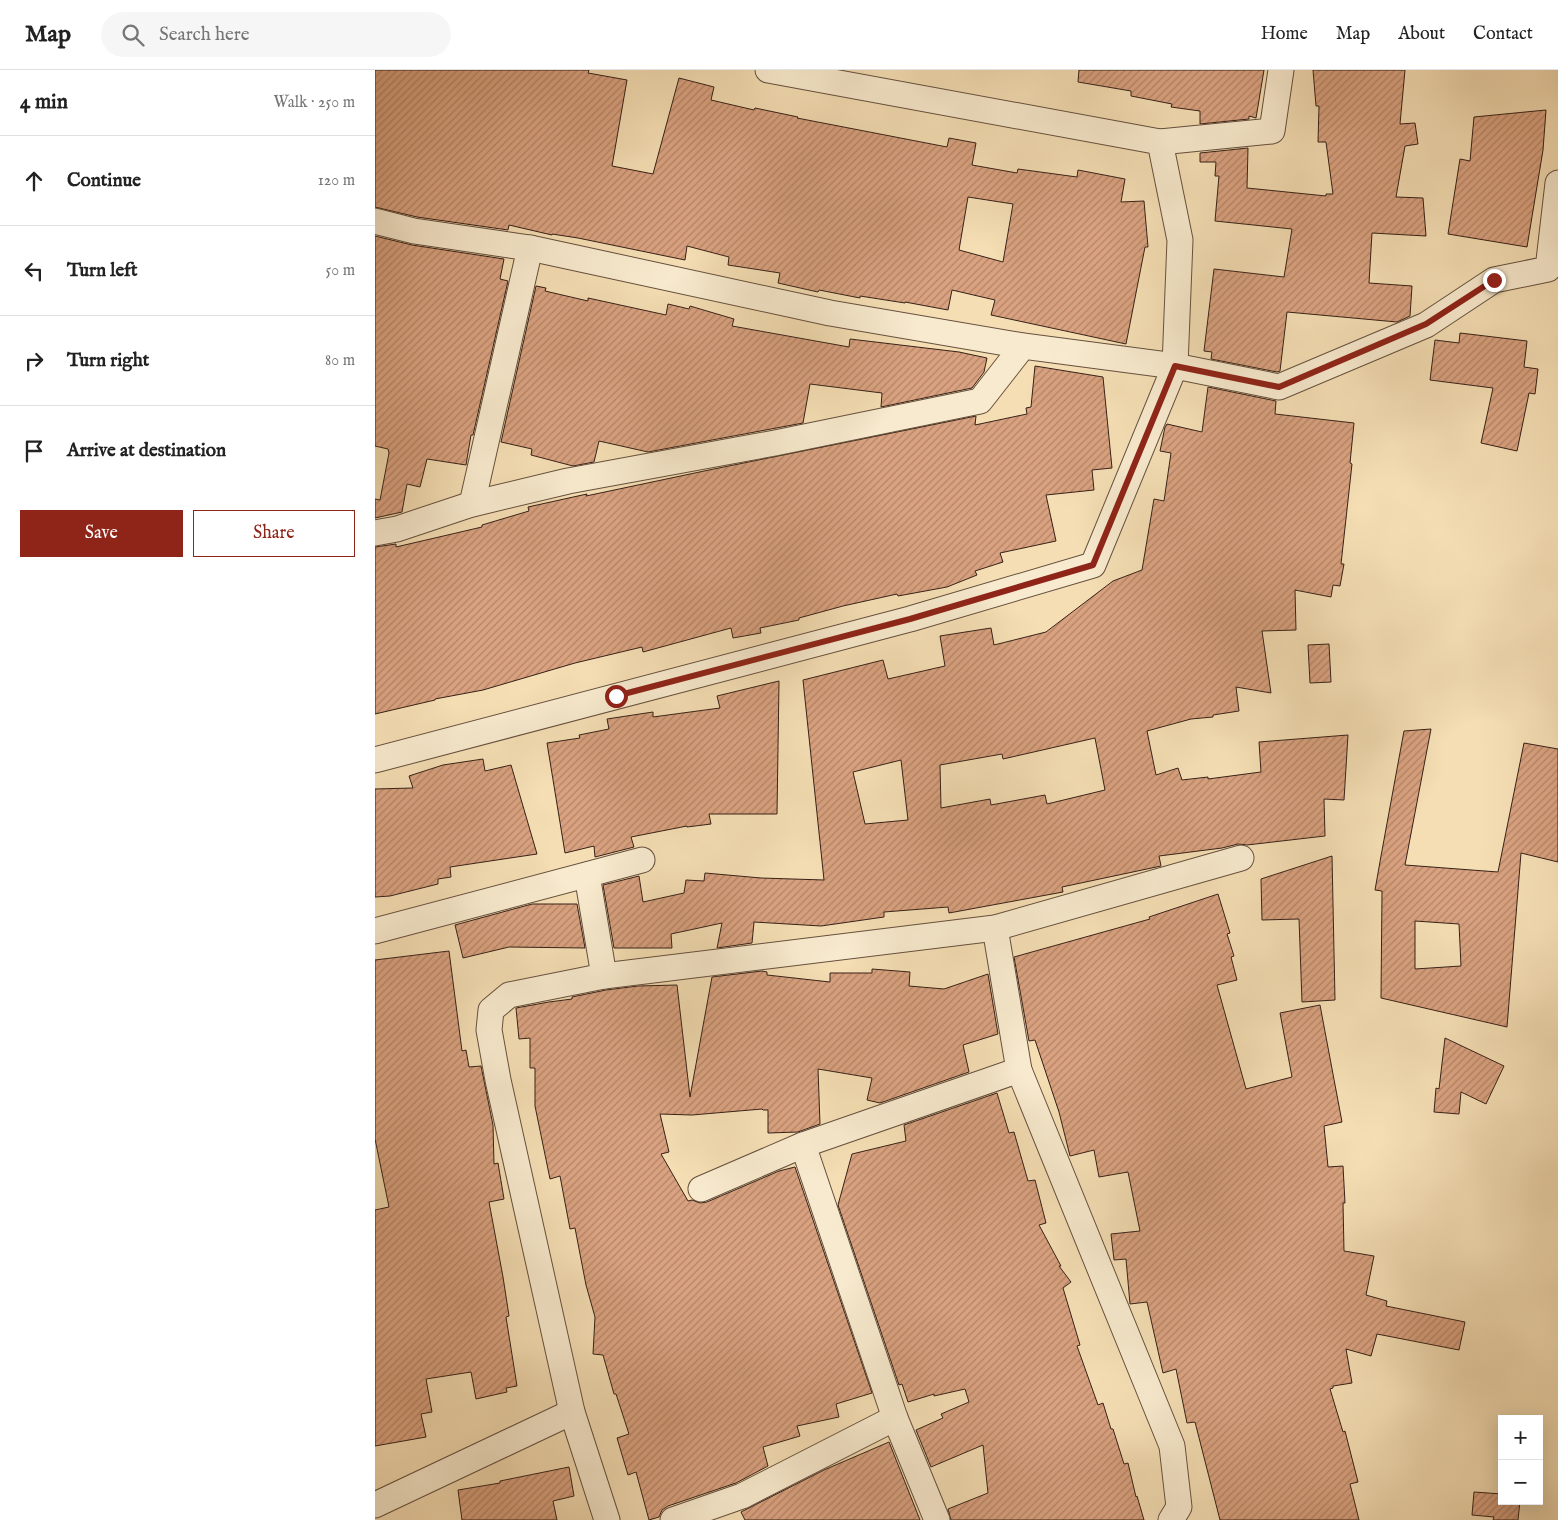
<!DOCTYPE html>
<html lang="en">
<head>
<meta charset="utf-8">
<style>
	:root { --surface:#fff; --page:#f6f6f6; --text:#222; --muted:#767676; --line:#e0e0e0; --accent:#8f2418 }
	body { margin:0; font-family:"IM FELL English",serif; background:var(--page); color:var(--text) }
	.controls { position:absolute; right:15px; bottom:15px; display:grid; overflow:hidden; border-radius:0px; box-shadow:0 5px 20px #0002 }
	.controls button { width:45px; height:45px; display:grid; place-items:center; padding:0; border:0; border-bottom:1px solid var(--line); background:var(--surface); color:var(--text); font:25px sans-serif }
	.stop { position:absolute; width:15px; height:15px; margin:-11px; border:4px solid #8f2418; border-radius:50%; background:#fff }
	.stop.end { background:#8f2418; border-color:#fff; box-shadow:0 1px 5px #0008 }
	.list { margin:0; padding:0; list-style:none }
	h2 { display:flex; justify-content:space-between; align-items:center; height:65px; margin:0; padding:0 20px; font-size:21px }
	h2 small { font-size:16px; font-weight:400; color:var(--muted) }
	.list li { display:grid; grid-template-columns:32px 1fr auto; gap:15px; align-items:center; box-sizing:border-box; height:90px; padding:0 20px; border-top:1px solid var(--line) }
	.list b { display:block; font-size:19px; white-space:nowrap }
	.list em { font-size:16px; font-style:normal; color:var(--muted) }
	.actions { display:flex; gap:10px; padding:15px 20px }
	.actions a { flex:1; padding:11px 0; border:1px solid var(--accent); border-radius:0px; text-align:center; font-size:18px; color:var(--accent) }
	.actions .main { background:var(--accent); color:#fff }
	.icon { flex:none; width:28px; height:28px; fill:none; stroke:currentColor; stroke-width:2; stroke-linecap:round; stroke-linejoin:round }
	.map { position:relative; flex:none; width:1183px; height:1450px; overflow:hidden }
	header { display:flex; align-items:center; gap:30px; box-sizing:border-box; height:70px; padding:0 25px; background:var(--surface); border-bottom:1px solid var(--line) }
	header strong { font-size:24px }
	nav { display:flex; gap:28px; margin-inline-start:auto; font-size:18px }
	.search { width:350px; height:45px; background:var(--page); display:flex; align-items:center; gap:12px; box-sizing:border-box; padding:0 18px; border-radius:28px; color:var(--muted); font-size:19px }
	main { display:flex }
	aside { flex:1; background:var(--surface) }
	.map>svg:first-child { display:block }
</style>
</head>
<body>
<header>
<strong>Map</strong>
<div class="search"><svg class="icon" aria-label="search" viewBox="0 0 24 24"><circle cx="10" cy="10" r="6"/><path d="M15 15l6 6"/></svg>Search here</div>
<nav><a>Home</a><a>Map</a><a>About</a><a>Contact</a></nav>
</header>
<main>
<aside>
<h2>4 min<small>Walk · 250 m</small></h2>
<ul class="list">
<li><svg class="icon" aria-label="ahead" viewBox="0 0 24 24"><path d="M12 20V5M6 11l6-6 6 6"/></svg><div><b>Continue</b></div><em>120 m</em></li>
<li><svg class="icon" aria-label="left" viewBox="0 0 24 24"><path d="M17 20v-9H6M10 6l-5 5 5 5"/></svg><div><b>Turn left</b></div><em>50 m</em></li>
<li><svg class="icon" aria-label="right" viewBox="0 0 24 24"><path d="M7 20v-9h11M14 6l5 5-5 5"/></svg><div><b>Turn right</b></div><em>80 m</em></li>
<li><svg class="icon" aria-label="arrive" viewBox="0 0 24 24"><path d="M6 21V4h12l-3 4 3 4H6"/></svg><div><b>Arrive at destination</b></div></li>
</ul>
<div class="actions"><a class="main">Save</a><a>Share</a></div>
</aside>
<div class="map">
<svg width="1183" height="1450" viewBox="0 0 1183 1450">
	<defs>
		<pattern id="building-hatch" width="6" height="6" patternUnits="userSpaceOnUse" patternTransform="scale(1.25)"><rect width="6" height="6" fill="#daa280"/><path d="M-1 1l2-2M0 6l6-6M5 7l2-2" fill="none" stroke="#b28468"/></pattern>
	</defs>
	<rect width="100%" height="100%" fill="#f5deb4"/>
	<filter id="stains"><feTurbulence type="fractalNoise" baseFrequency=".004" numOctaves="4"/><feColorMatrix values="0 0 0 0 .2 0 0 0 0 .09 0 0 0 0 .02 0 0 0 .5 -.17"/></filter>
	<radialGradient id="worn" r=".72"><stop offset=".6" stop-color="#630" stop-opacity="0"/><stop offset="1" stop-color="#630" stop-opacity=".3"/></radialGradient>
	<g fill="url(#building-hatch)" stroke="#362117" fill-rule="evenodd">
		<path d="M0 0H214L213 3 252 10 237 96 278 104 304 8 339 17 336 30 379 40 380 38 423 47 422 48 572 77 574 68 601 73 597 95 642 103 643 99 702 107 703 100 750 109 746 132 769 131 773 177H770L751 274 616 245 620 230 577 220 573 240 530 232V233L485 226V228L444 220 443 222 403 213 405 203 353 195 354 187 312 176 310 190 203 168 177 164V165L134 155 133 160 42 147 0 137ZM593 127 638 134 628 192 584 180Z"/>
		<polygon points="704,0 889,0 881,48 874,46 874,49 825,54 825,41 796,37 797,34 756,26 756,21 703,12"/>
		<polygon points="938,0 1030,0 1025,54 1040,53 1043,74 1030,76 1021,127 1048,128 1051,166 997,163 994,213 1037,216 1035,246 1022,252 912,242 905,301 902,302 836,289 837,282 829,281 839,199 909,207 917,159 840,151 844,106 840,106 841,92 825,92 825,83 873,78 872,118 951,126 951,124 958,124 951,72 943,72 944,36 941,36"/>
		<polygon points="1171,40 1168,80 1152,177 1073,164 1085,89 1095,91 1099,47"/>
		<polygon points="0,166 37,175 129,189 125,209 133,211 98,365 96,365 91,395 52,389 45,417 32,414 27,442 0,448 0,429 5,430 14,383 13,379 0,376"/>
		<polygon points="161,216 171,218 170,221 213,231 213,228 291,245 293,234 314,239 315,236 359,249 357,256 474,277 475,269 584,282 612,288 609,302 597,318 506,337 507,323 435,314 428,353 273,382 224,371 219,392 198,396 156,385 157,379 126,372"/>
		<polygon points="1085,263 1152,271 1149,297 1163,299 1160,324 1154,323 1142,381 1106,373 1118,318 1055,310 1060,270 1084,273"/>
		<polygon points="660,296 728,307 737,398 717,400 719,420 671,425 681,471 625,483 628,492 600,501 602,505 572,517 523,526 522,524 468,536 424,548 424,550 385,558 386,563 358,568 356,558 268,582 267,577 200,593 108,620 60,629 60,630 0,644 0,477 21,474 21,477 107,457 107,455 154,441 153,437 212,424 211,426 334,400 601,346 600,355 652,344 651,338 656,337"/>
		<path d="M833 317 901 331 900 344 979 353 975 393 977 394 966 494H969L965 516 958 515 956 527 920 520 921 560 887 561 896 623 861 617 864 641 838 645V647L816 649 772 661 781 705 803 698 807 710 833 707V709L886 702 884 672 973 665 969 730 949 729 950 766 872 775 863 774 847 778 784 786 786 796 687 817 688 822 574 843 573 837 509 842V847L446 856 379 852 377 873 342 878 347 853 296 864 297 878H239L228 815 264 806 268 832 309 823 311 810 329 811 330 803 386 808 449 810 428 610 508 590 513 609 570 596 565 566 616 558 619 575 671 562 738 511 767 500 779 429 789 431 796 383 785 381 790 357 792 354 827 362ZM720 668 730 720 672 734 670 725 616 735 615 729 566 738 565 695 627 684 628 689ZM526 690 533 750 490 754 478 702Z"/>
		<polygon points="954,574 956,612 935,613 933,575"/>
		<polygon points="404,611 402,744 334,744 336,754 312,757 312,756 256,767 259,777 220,787 219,776 190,783 172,673 205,668 204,665 234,659 232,649 278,642 278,647 345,638 342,626"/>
		<path d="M1056 659 1030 795 1123 802 1149 673 1183 679V792L1146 783 1132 957 1006 928 1007 821 1000 820 1006 786 1029 661ZM1040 851 1084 854 1086 896 1040 899Z"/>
		<polygon points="108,689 110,701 136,695 162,784 75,797 76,807 63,809 63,814 15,826 0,827 0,719 38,718 34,706 68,695"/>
		<polygon points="957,786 960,930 927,932 924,849 887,850 886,809"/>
		<polygon points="843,824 855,863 852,864 859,886 856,887 862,910 842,915 871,1019 917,1007 905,943 945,935 967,1052 949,1056 953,1097 968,1096 970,1133 968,1133 969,1181 999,1186 991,1225 1012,1231 1011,1236 1090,1252 1084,1280 1002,1264 996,1286 971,1279 977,1313 958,1316 958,1318 955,1319 968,1362 970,1361 983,1412 975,1414 984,1450 845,1450 820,1352 812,1353 801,1299 788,1303 772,1232 755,1234 751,1189 739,1190 736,1164 765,1161 753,1102 724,1107 719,1080 695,1086 684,1042 660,970 654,971 639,887 775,849 774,847"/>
		<polygon points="157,834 202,834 210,878 134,877 88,888 80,855"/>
		<polygon points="74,881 87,981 91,980 94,997 106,996 118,1055 119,1094 123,1093 129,1129 114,1132 128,1207 134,1246 131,1247 142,1316 131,1318 132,1322 101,1329 96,1302 51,1309 57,1342 46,1344 51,1367 0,1376 0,1140 14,1137 0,1069 0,890"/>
		<polygon points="497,899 535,902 534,916 569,919 613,904 623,964 588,975 594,1002 505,1033 492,1030 497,1008 443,999 445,1054 423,1062 393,1063 393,1040 388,1040 387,1039 317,1045 285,1044 294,1082 286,1084 313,1131 317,1130 325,1133 332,1132 404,1101 420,1097 497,1323 461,1334 464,1347 422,1356 425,1366 388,1377 393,1396 361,1413 293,1436 287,1440 284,1447 274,1450 261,1402 253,1405 242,1368 254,1364 241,1324 239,1324 228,1285 218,1284 220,1247 211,1215 200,1158 195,1159 185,1106 175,1109 160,1036 160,998 155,998 155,968 144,969 141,938 174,932 197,929 197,927 231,920 263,916 302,915 315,1027 337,907 387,901 392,902 392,905 455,912 455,903 497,903"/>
		<polygon points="1070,968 1129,996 1111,1034 1086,1022 1084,1044 1059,1042 1061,1018 1064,1019"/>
		<polygon points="622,1023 634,1063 639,1062 653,1111 660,1110 671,1153 664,1155 686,1196 684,1196 696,1212 688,1218 705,1275 702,1276 723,1335 728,1333 736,1359 738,1359 749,1394 753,1393 761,1427 762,1426 769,1450 576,1450 573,1439 613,1423 608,1375 556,1397 541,1360 568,1348 566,1344 594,1332 590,1319 559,1326 559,1324 533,1332 527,1314 524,1315 463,1135 477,1084 531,1071 529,1055"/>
		<polygon points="514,1372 545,1450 370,1450 366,1442 449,1400"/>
		<polygon points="194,1397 199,1426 178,1431 182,1450 87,1450 83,1420 125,1413 125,1411"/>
		<polygon points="1099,1422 1127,1424 1127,1431 1145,1431 1143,1450 1118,1450 1119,1447 1097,1445"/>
	</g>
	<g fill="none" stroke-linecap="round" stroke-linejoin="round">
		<defs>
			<g id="street">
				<polyline points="785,72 897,61 906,0"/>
				<polyline points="0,151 39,161 155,178 455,243 648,276 800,296 904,317 1051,255 1119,210 1173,199 1183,113"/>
				<polyline points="97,434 155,178"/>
				<polyline points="0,463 22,459 97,434 193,411 400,373 605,331 648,276"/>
				<polyline points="0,690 535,549 718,495 800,296 805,170 785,72 393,0"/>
				<polyline points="212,805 229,906"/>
				<polyline points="620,858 644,1000 797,1376 804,1437 796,1450"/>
				<polyline points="0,861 267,790"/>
				<polyline points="326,1119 428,1075"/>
				<polyline points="0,1435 197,1342"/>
				<polyline points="232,1450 197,1342 123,1010 114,960 116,940 134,925 229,906 620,858 866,788"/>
				<polyline points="298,1450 367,1426 520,1348"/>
				<polyline points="562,1450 520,1348 428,1075 644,1000"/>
			</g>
		</defs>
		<use href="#street" stroke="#66503e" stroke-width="27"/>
		<use href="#street" stroke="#f8eace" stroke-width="25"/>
	</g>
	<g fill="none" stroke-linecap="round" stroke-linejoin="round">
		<polyline stroke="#8f2418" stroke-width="6" points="241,626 535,549 718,495 800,296 904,317 1051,254 1119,210"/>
	</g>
	<rect width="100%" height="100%" filter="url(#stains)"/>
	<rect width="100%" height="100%" fill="url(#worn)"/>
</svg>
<div class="controls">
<button>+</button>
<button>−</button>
</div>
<div class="stop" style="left:241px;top:626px"></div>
<div class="stop end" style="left:1119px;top:210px"></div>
</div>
</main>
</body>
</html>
